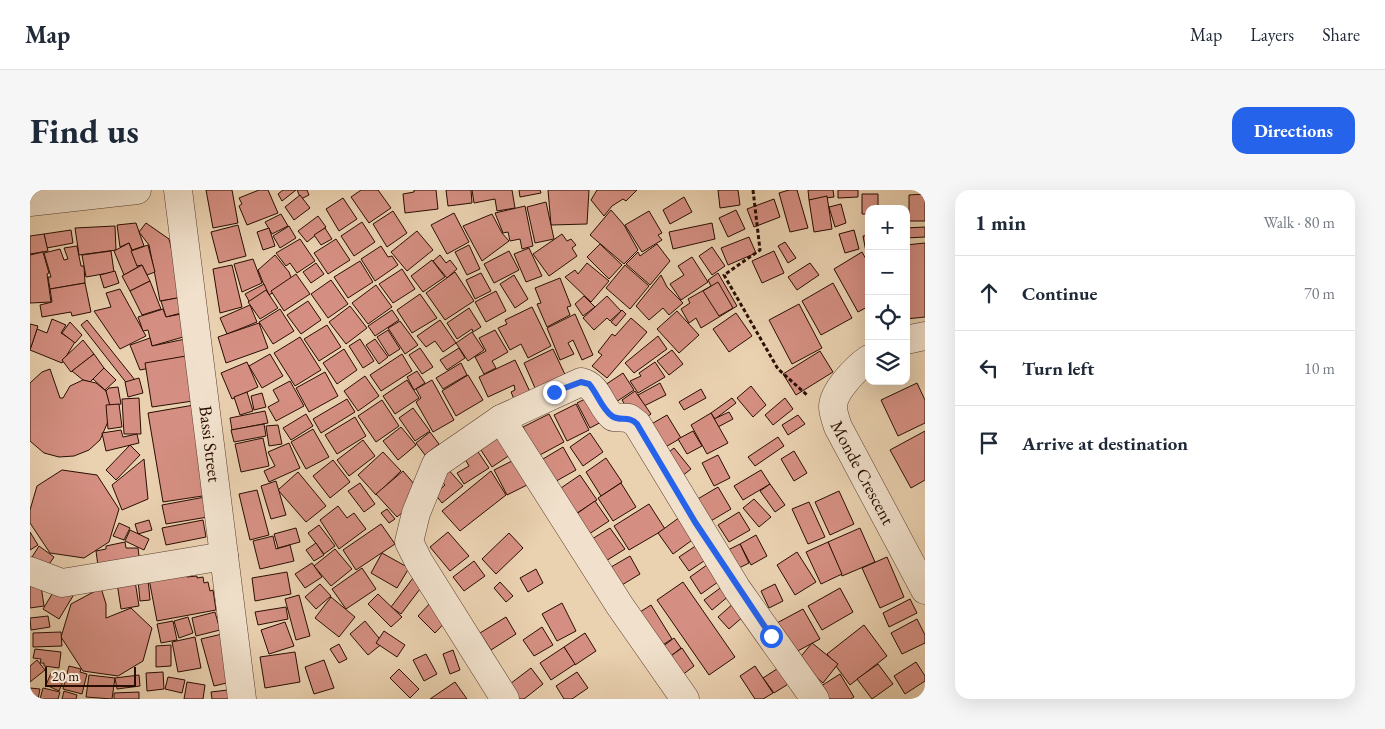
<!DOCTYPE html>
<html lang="en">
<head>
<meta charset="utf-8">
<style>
	:root { --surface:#fff; --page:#f6f6f7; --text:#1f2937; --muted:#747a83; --line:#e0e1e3; --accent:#2563eb }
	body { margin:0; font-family:"EB Garamond",serif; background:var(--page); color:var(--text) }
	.controls { position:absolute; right:15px; top:15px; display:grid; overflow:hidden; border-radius:10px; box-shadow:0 5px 20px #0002 }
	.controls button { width:45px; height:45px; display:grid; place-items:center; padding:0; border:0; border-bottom:1px solid var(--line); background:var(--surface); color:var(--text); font:25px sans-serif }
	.scale { position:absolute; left:15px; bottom:12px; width:91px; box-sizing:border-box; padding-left:5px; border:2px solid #290d02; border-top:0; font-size:14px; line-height:18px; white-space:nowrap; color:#290d02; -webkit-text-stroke:4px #f1e1cc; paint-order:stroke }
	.stop { position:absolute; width:15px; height:15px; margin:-11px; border:4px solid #2563eb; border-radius:50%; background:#fff }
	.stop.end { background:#2563eb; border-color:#fff; box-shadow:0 1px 5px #0008 }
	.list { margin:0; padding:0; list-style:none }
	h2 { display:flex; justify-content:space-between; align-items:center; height:65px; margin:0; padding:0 20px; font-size:21px }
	h2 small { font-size:16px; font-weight:400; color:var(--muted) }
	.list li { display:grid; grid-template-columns:32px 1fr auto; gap:15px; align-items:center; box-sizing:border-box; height:75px; padding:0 20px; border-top:1px solid var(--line) }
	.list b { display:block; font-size:19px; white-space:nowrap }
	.list em { font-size:16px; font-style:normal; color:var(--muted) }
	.icon { flex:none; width:28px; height:28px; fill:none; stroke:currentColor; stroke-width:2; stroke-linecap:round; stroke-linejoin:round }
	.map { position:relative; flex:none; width:895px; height:509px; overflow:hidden; border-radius:15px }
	header { display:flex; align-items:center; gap:30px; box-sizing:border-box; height:70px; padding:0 25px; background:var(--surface); border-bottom:1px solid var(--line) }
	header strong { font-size:24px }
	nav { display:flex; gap:28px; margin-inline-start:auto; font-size:18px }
	.intro { display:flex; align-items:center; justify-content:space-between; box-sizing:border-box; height:120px; padding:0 30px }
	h1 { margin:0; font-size:35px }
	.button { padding:12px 22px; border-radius:15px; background:var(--accent); color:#fff; font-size:18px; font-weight:700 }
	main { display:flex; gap:30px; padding:0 30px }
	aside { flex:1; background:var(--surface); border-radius:15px; box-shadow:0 5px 20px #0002 }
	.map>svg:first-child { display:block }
</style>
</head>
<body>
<header>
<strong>Map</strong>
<nav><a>Map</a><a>Layers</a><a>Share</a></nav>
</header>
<div class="intro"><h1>Find us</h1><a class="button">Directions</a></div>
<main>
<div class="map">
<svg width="895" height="509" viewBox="0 0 895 509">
	<rect width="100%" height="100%" fill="#ead1b0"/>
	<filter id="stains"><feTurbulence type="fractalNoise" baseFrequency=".004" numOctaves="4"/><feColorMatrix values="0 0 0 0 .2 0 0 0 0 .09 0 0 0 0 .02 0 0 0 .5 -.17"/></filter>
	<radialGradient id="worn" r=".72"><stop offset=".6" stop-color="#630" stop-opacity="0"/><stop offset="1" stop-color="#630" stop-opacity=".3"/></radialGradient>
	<g fill="#d58f82" stroke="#290d02">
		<polygon points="176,0 202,0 208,33 183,38"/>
		<polygon points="229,0 238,0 248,23 217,35 209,16 212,14 209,8"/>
		<polygon points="253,0 266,0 252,11 248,4"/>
		<polygon points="267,0 277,0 279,5 271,9"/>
		<polygon points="331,0 348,0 361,18 339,33 321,7"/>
		<polygon points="384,0 406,0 408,19 375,23 373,4 384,2"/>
		<polygon points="416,0 441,0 442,13 418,16"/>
		<polygon points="442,0 482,0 485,18 467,21 465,9 444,13"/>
		<polygon points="489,0 510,0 511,3 490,7"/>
		<polygon points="518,0 559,0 557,34 521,35"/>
		<polygon points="567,0 607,0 596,11 593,9 582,16 574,26 561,10"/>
		<polygon points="688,0 708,0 710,15 690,18"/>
		<polygon points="759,0 767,0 778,38 760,42 749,3"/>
		<polygon points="778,0 803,0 804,7 779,10"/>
		<polygon points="808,0 828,0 828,7 808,8"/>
		<polygon points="832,4 848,4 848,19 839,19 839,24 832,24"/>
		<polygon points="895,4 895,31 879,31 879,5"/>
		<polygon points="270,5 280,18 264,30 255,17"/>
		<polygon points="797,6 802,39 784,42 779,10"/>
		<polygon points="654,7 662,22 640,34 633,20"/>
		<polygon points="313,8 327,29 309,41 296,19"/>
		<polygon points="744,9 750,27 724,37 717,19"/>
		<polygon points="516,12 524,49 505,53 497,17"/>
		<polygon points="811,14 816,33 805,37 799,17"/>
		<polygon points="495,16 503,56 492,59 490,49 480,51 478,42 473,43 465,23"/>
		<polygon points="581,20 594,35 608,60 594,74 560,45"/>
		<polygon points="706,20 715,39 698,47 689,28"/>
		<polygon points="363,21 377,43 357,57 343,34"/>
		<polygon points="619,21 632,43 628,45 632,50 612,62 595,35"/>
		<polygon points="424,23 439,52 417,64 401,35"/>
		<polygon points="251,24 258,36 242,44 235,32"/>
		<polygon points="462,24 472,43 479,51 452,71 433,36"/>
		<polygon points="288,26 296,37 277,52 268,41"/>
		<polygon points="332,32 345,52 324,66 311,46"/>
		<polygon points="106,33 114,56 102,60 99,53 90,57 87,35"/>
		<polygon points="116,33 139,49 154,107 130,111 119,55 109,42"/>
		<polygon points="682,33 685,49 643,59 639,42"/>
		<polygon points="208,35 216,66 189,73 181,42"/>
		<polygon points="85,36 86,60 49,65 45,38"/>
		<polygon points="259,36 266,48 250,58 243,46"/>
		<polygon points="895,37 895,47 876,48 876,38"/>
		<polygon points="239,38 245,56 233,60 227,42"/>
		<polygon points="295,38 302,49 291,55 284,45"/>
		<polygon points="41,40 43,53 17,58 14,44"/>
		<polygon points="824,40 829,59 815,63 809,44"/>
		<polygon points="387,41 403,60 377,81 361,62"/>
		<polygon points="14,44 18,61 0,64 0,46"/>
		<polygon points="532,44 537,51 541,49 546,55 542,58 547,66 519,86 503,64"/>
		<polygon points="839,45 839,62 836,62 833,46"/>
		<polygon points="719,47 726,63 698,75 691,58"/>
		<polygon points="270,49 285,71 267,83 260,73 256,76 246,63"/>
		<polygon points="306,49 320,70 298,84 284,63"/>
		<polygon points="755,52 766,68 758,73 748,56"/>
		<polygon points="99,53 108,77 94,85 84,61"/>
		<polygon points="895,53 895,127 876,129 876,55"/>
		<polygon points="570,54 592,75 579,89 557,67"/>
		<polygon points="627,54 640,71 620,95 596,74 608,62 610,66"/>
		<polygon points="118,55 125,82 117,85 112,75 107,76 101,61"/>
		<polygon points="439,55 450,79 437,85 425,62"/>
		<polygon points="47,56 51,76 54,76 55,93 20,99 18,87 21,87 14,63 30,59 34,70 38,69 34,58"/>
		<polygon points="351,56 358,67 362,66 368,75 345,91 331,69"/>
		<polygon points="682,57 695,76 682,85 669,66"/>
		<polygon points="499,58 512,86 496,92 484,64"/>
		<polygon points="81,61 84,82 56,87 52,65"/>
		<polygon points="479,61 489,80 464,93 454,74"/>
		<polygon points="744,61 754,83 732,93 722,71"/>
		<polygon points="13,62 19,83 17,84 21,112 0,113 0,65"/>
		<polygon points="832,62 839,74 839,116 828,122 804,79"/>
		<polygon points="245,65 259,82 264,95 238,105 228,80"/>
		<polygon points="410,65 416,73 420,70 427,79 417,88 403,71"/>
		<polygon points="662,67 678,92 651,110 640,94 654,85 648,76"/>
		<polygon points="223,69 232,93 212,102 204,74"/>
		<polygon points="402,70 415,87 393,102 381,86"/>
		<polygon points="330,71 343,92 318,108 304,87"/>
		<polygon points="286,73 294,84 281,93 273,82"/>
		<polygon points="557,73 579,91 561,112 535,87 545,80 548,84"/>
		<polygon points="780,73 789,85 767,100 758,87"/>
		<polygon points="112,75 120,91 100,101 92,86"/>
		<polygon points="202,75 212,117 190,123 183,79"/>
		<polygon points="595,75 619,96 600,119 576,98"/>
		<polygon points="372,79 385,99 363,113 349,94"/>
		<polygon points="85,81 89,93 74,98 70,85"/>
		<polygon points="425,82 444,111 415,130 396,103"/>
		<polygon points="451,83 461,101 445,109 436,90"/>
		<polygon points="688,83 707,116 671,138 666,128 659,133 651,119 660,113 658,109 681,96 678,90"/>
		<polygon points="266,84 280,104 254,121 241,101"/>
		<polygon points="484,85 498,109 485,118 470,94"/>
		<polygon points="631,85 637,97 653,113 639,125 633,118 619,130 606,116"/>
		<polygon points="530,88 541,116 537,117 540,125 517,137 507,114 511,113 505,98"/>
		<polygon points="301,90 318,114 298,128 281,104"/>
		<polygon points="120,91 131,119 112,125 100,101"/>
		<polygon points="688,92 703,118 689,126 673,101"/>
		<polygon points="55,93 61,122 42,126 41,122 12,127 10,115 22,112 20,99"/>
		<polygon points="803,93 822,128 791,145 772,111"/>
		<polygon points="234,94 242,111 224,120 215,104"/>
		<polygon points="346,95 362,117 338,134 322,113"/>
		<polygon points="90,99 116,146 90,159 64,121 81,117 76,103"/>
		<polygon points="236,100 248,118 230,129 218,112"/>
		<polygon points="466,101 476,121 456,132 445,112"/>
		<polygon points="390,104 407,128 382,143 367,120"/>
		<polygon points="554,106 565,117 553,126 545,114"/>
		<polygon points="577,106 591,121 580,131 577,128 564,140 553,128"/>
		<polygon points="152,107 155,122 136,127 131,111"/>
		<polygon points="278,111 291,130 271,144 257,125"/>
		<polygon points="769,114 792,158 762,174 739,130"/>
		<polygon points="220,115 227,132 197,144 190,128"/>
		<polygon points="320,116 337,138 316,154 299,132"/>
		<polygon points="502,117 521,156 498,168 491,154 480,160 468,138 477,134 475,130"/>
		<polygon points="439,118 451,137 443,142 442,139 427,149 417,133"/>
		<polygon points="133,119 136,127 156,123 160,145 122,156 118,140 113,141 108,127"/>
		<polygon points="250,119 264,141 243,154 229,132"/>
		<polygon points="362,120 369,130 345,146 338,136"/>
		<polygon points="592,120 596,124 586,136 581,132"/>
		<polygon points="647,121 669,145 649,163 627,139"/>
		<polygon points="706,123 722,146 699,162 683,139"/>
		<polygon points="545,124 563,165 552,170 543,150 538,153 544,164 530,170 517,138"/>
		<polygon points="601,128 617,142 577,188 562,176 572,165 568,162 582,144 585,146"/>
		<polygon points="22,129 36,135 31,143 45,152 32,173 0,160 7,139 17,143"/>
		<polygon points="57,130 105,190 98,195 51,135"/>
		<polygon points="410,130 426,153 413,162 405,151 396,157 387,146"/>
		<polygon points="370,131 388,155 375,164 358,138"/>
		<polygon points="40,132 52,145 45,153 32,143"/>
		<polygon points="229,133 238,158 196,173 188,147"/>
		<polygon points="0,134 8,136 1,157 0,157"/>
		<polygon points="297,135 311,157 289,171 274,149"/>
		<polygon points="358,140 370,159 359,166 347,147"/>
		<polygon points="465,140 478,162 462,171 466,178 454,184 445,167 456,161 449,148"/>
		<polygon points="442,142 454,160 438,171 426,153"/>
		<polygon points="628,146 637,159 604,183 595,173"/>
		<polygon points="270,147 291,180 265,196 244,163"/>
		<polygon points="120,148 122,156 160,148 163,175 142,178 141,174 110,180 100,155"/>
		<polygon points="330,149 344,171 333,178 319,156"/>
		<polygon points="345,149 358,167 349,174 336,155"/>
		<polygon points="53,150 64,164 41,182 32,170"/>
		<polygon points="390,158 403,177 392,184 379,165"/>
		<polygon points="429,158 435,168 417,180 410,170"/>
		<polygon points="314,159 327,180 307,194 293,173"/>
		<polygon points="523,159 539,193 509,207 494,173"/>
		<polygon points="642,160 653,174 639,185 627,171"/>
		<polygon points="790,161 803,182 766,205 753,184"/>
		<polygon points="64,164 74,178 60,192 53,190 42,181"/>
		<polygon points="240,164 253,186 232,198 219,176"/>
		<polygon points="372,164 382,181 351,201 340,185"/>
		<polygon points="156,166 163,211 122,217 115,173"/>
		<polygon points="485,170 502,206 486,214 481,202 485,200 484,195 458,207 449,187"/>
		<polygon points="217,172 228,197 202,209 191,183"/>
		<polygon points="625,172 635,187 608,203 600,191 611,186 609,183"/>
		<polygon points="431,173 437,185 413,199 406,188"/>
		<polygon points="74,178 86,190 75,200 63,189"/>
		<polygon points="20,179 30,208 33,208 40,196 53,190 66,193 76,201 80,213 80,227 70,250 59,260 44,266 29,267 14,263 0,251 0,193 12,182"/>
		<polygon points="387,181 395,193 384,200 377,187"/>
		<polygon points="295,182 308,206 279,222 266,198"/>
		<polygon points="593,183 604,200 583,214 572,197"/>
		<polygon points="438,185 453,210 426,226 412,201"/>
		<polygon points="335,186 349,206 328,221 314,201"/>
		<polygon points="109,188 113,203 98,207 95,192"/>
		<polygon points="377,190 389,208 365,224 353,206"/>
		<polygon points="402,190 424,230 403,242 386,212 391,208 386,199"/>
		<polygon points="260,191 274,216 246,231 238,217 249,211 243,200"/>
		<polygon points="630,193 636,205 614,216 608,205"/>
		<polygon points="887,193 895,210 895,233 868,246 851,210"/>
		<polygon points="721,196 736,215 723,227 707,208"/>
		<polygon points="88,197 91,214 80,216 76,201 79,198"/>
		<polygon points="671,199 676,208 654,220 649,212"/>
		<polygon points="605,201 621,224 607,234 592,210"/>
		<polygon points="217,202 223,221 210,225 204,207"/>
		<polygon points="232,203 236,217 224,220 221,206"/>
		<polygon points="563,205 575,230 560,238 547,213"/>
		<polygon points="109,208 111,244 94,244 92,209"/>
		<polygon points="702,208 706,213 685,229 681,223"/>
		<polygon points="755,208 763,219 743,235 735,225"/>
		<polygon points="317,209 325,222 291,243 283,229"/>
		<polygon points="352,210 369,236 346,252 328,226"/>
		<polygon points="89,214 92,237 78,239 76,215"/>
		<polygon points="546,214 559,240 537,251 524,225"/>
		<polygon points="164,215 179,305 133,312 118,223"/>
		<polygon points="383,218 400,241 385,251 369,228"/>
		<polygon points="235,221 238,233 202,240 200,228"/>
		<polygon points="699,222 703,229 688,237 684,229"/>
		<polygon points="681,223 698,253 677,264 661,235"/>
		<polygon points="276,224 283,236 261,250 253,238"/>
		<polygon points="519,224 534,252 508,266 493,237"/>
		<polygon points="637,225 651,248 620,266 606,243"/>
		<polygon points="768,225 775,234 758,245 752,235"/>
		<polygon points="325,227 336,246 307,264 295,245"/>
		<polygon points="234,234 236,246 204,252 201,240"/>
		<polygon points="248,235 252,254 239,256 236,236"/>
		<polygon points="371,237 386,255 368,270 353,251"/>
		<polygon points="283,239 299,267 276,279 261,252"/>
		<polygon points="91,240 93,247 107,244 109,253 76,261 72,243"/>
		<polygon points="468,240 483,263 462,277 447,254"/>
		<polygon points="663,241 672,256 657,264 648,249"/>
		<polygon points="895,241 895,290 881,298 860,260"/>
		<polygon points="400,242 409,254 395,265 386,253"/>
		<polygon points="560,243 573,262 553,276 540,257"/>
		<polygon points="748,247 754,256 725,276 718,267"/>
		<polygon points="233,248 239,276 211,282 205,254"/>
		<polygon points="333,250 345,266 319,286 307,270"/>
		<polygon points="259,253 270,278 239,292 234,281 245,276 238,262"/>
		<polygon points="100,255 110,265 86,290 76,280"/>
		<polygon points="444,256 459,278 434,294 427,283 439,276 432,264"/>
		<polygon points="533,257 546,280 521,294 508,272"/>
		<polygon points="644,258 661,279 647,290 630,269"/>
		<polygon points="764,261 777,283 764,291 751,269"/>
		<polygon points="353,262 371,281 346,305 328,285"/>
		<polygon points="688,265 700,288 684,296 672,273"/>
		<polygon points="576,268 592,292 571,306 556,282"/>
		<polygon points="114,269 118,309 92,320 82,295"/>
		<polygon points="303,270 320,292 300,308 283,286"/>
		<polygon points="484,270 497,295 477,305 464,280"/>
		<polygon points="416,277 433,296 412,313 405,304 415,295 407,285"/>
		<polygon points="32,280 67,285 89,319 79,352 54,368 20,363 0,333 0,320 7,296"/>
		<polygon points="731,280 740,294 713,310 704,296"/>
		<polygon points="373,281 390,301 387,310 367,327 346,304"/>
		<polygon points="461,281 476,305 430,341 412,321"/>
		<polygon points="268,282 296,316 276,332 248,300"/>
		<polygon points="550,285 567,310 544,325 528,300"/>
		<polygon points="246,291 256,325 241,329 231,296"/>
		<polygon points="330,293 345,314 334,322 318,301"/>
		<polygon points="591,293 606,317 583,331 568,308"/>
		<polygon points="740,294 755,315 745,322 730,301"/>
		<polygon points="688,297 701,319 669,338 656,316"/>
		<polygon points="227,300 239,345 220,350 209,304"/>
		<polygon points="809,301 824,334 800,345 785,312"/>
		<polygon points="175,307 178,327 136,334 132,315"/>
		<polygon points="724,309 741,327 729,337 713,318"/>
		<polygon points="565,311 579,331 556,346 542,327"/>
		<polygon points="779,312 795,347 778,354 762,319"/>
		<polygon points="619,314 635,339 599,360 584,336"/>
		<polygon points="308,316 317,328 324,323 336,339 309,359 290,330"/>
		<polygon points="357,319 365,329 359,333 351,323"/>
		<polygon points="709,322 720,340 699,352 688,335"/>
		<polygon points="650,327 665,348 643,364 628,343"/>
		<polygon points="119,330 122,340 108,344 105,334"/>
		<polygon points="173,330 176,347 136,355 132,338"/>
		<polygon points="89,333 100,338 94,350 83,346"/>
		<polygon points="351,334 365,354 326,380 313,360"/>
		<polygon points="289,335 305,356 294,364 278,343"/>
		<polygon points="266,338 270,352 248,358 244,344"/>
		<polygon points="580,338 595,359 571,374 557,352"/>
		<polygon points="830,338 845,372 812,386 798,352"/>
		<polygon points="100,340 119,349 114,360 95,351"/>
		<polygon points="0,342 8,355 0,360"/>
		<polygon points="418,342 439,366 420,381 400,357"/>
		<polygon points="479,343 493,358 466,384 452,369"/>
		<polygon points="726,345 737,366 721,375 710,354"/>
		<polygon points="243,346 246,359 260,355 264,371 230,379 223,351"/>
		<polygon points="95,352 96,358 108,358 109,366 107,368 68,376 66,361 76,359 76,356"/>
		<polygon points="798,352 812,384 791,394 776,362"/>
		<polygon points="286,353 294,365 284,371 276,360"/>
		<polygon points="670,353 680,367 659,381 649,367"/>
		<polygon points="710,354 719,373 703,381 694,362"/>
		<polygon points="9,356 24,367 17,377 2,367"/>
		<polygon points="305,359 322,379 301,396 284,376"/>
		<polygon points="767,362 786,392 765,405 747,375"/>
		<polygon points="352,363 379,378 367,398 341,383"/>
		<polygon points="600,366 610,384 587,398 576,380"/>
		<polygon points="857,367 874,407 850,418 832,378"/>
		<polygon points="684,370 695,387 671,404 660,387"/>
		<polygon points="444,371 455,386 434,401 423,387"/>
		<polygon points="282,373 292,387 275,398 265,384"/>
		<polygon points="332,378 346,399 316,419 302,399"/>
		<polygon points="506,379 513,393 498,402 490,388"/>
		<polygon points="257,382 261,404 225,411 222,388"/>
		<polygon points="156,383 157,387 167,386 167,388 173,387 174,393 178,392 180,401 183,400 186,420 127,431 119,389"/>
		<polygon points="383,388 393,395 371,424 361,417"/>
		<polygon points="118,389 120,410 110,411 108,390"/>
		<polygon points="105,391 109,416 91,419 87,393"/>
		<polygon points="470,392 483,406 476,412 464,398"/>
		<polygon points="653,392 705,467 679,485 627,410"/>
		<polygon points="290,394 301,406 286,419 275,407"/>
		<polygon points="745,394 753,411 739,418 731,401"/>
		<polygon points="5,395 11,396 14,416 0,418 0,396"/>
		<polygon points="27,396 43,406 29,429 13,419"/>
		<polygon points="693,396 700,405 682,420 674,410"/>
		<polygon points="71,398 76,414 76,428 101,418 122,438 113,471 88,486 53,481 31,447 41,414"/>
		<polygon points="810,398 823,422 792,440 778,416"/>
		<polygon points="348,404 372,427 361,437 338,414"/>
		<polygon points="269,405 280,446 266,450 255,409"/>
		<polygon points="301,407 325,427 309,447 285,428"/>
		<polygon points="880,409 887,423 859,437 853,423"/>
		<polygon points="403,410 421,426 405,443 388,426"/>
		<polygon points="532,413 546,441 527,451 512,424"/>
		<polygon points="704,413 715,425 699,439 688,427"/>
		<polygon points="621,415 642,449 631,456 610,422"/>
		<polygon points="256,417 258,429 228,435 225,422"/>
		<polygon points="773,419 790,449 762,464 745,434"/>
		<polygon points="185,422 190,440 166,446 162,428"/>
		<polygon points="18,426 20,437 1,440 0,428"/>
		<polygon points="158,427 163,443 149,448 144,431"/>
		<polygon points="476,427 486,444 461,460 450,443"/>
		<polygon points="887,429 895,445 895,453 872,464 861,443"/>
		<polygon points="143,431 147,450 131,453 127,434"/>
		<polygon points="335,431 353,453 338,465 320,444"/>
		<polygon points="255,432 264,456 239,464 231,440"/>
		<polygon points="834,435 857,466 820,495 797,464"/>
		<polygon points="512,437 523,455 504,466 493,450"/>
		<polygon points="354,441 375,455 367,467 346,453"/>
		<polygon points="31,442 32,456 3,457 3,443"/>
		<polygon points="555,443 566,461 545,475 534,457"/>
		<polygon points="192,444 205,491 184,496 171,449"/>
		<polygon points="165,447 171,478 148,482 142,452"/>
		<polygon points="644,448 651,458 636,470 628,460"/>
		<polygon points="782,453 808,474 793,493 767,471"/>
		<polygon points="309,454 317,469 309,473 300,459"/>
		<polygon points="141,455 141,476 126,477 126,456"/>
		<polygon points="534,457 545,474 521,490 510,473"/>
		<polygon points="652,458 664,476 651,486 638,468"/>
		<polygon points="5,459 31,462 29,478 14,476 14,473 10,473 11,469 3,468"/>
		<polygon points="423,460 430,480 420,484 413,464"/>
		<polygon points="265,462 270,492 235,498 230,467"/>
		<polygon points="396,464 407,484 394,491 383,470"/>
		<polygon points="7,470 15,480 0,492 0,476"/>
		<polygon points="294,470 304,498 284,504 275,477"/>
		<polygon points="886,472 895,486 895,491 875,504 864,486"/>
		<polygon points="848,474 863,494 842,509 827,489"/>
		<polygon points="753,475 763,491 744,503 733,488"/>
		<polygon points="39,476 51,479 50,482 57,484 52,504 33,499"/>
		<polygon points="725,476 743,503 733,509 725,509 710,486"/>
		<polygon points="501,478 513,494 494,509 485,509 476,497"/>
		<polygon points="369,479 389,499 380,508 360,488"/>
		<polygon points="133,482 134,499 117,501 116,483"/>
		<polygon points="547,482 558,498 542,509 534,509 526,496"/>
		<polygon points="21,483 34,489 29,501 16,495"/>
		<polygon points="810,484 824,507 821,509 795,509 788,498"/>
		<polygon points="59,485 85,488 82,509 56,507"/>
		<polygon points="109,485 110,496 87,499 85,488"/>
		<polygon points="138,487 155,490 152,503 135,499"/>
		<polygon points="157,492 175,495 173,509 154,509"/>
		<polygon points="425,492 437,509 400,509"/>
		<polygon points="0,498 10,499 8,509 0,509"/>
		<polygon points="13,498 30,502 28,509 10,509"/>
		<polygon points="198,500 199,509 182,509 181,502"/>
		<polygon points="34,501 47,505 46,509 32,509"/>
		<polygon points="109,502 109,509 84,509 84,503"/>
	</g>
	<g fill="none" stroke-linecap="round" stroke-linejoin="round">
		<defs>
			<g id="minor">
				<path id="s1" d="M148 0 212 509"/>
				<polyline points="0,12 107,0"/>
				<polyline points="876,150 895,146"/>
				<path id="s2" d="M839 169C827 177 803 201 803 217 803 223 806 231 808 237L895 400"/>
				<polyline points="471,229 590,416 655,509"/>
				<polyline points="0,381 32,393 194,366"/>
				<path d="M475 509 389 372 379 352 386 323 406 274 471 229 551 192C569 196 570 217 583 227L599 228 607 234 707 399 785 509"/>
			</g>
		</defs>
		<use href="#minor" stroke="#593e2e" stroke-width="29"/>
		<polyline stroke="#290d02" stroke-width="3" stroke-dasharray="4 2.5" stroke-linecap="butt" points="723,0 730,60 694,85 748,179 777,205"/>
		<use href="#minor" stroke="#f1e1cc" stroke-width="28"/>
	</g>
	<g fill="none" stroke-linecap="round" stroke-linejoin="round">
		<path stroke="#2563eb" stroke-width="6" d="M524 202 551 192 559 194C567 203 572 219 582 226 590 232 599 225 607 234L665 332 741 446"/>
	</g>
	<g text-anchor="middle" stroke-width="4" stroke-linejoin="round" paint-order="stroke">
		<g font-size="18" fill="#290d02" stroke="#f1e1cc">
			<text dy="6" stroke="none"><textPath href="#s1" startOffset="256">Bassi Street</textPath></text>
			<text dy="6" stroke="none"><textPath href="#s2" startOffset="134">Monde Crescent</textPath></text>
		</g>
	</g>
	<rect width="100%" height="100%" filter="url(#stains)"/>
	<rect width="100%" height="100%" fill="url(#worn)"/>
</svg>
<div class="controls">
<button>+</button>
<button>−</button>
<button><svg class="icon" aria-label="locate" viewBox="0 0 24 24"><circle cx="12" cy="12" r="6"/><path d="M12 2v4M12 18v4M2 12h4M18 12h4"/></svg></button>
<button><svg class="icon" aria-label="layers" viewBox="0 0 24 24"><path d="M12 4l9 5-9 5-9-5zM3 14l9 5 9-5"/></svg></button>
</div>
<div class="scale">20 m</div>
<div class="stop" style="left:741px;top:446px"></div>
<div class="stop end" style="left:524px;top:202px"></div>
</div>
<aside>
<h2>1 min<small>Walk · 80 m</small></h2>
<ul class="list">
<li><svg class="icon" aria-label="ahead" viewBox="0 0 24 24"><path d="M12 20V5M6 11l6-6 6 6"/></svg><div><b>Continue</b></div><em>70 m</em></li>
<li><svg class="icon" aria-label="left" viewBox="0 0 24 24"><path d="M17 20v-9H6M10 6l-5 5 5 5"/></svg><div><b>Turn left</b></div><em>10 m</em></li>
<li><svg class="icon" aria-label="arrive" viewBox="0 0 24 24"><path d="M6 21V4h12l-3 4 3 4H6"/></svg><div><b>Arrive at destination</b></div></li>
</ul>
</aside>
</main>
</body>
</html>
